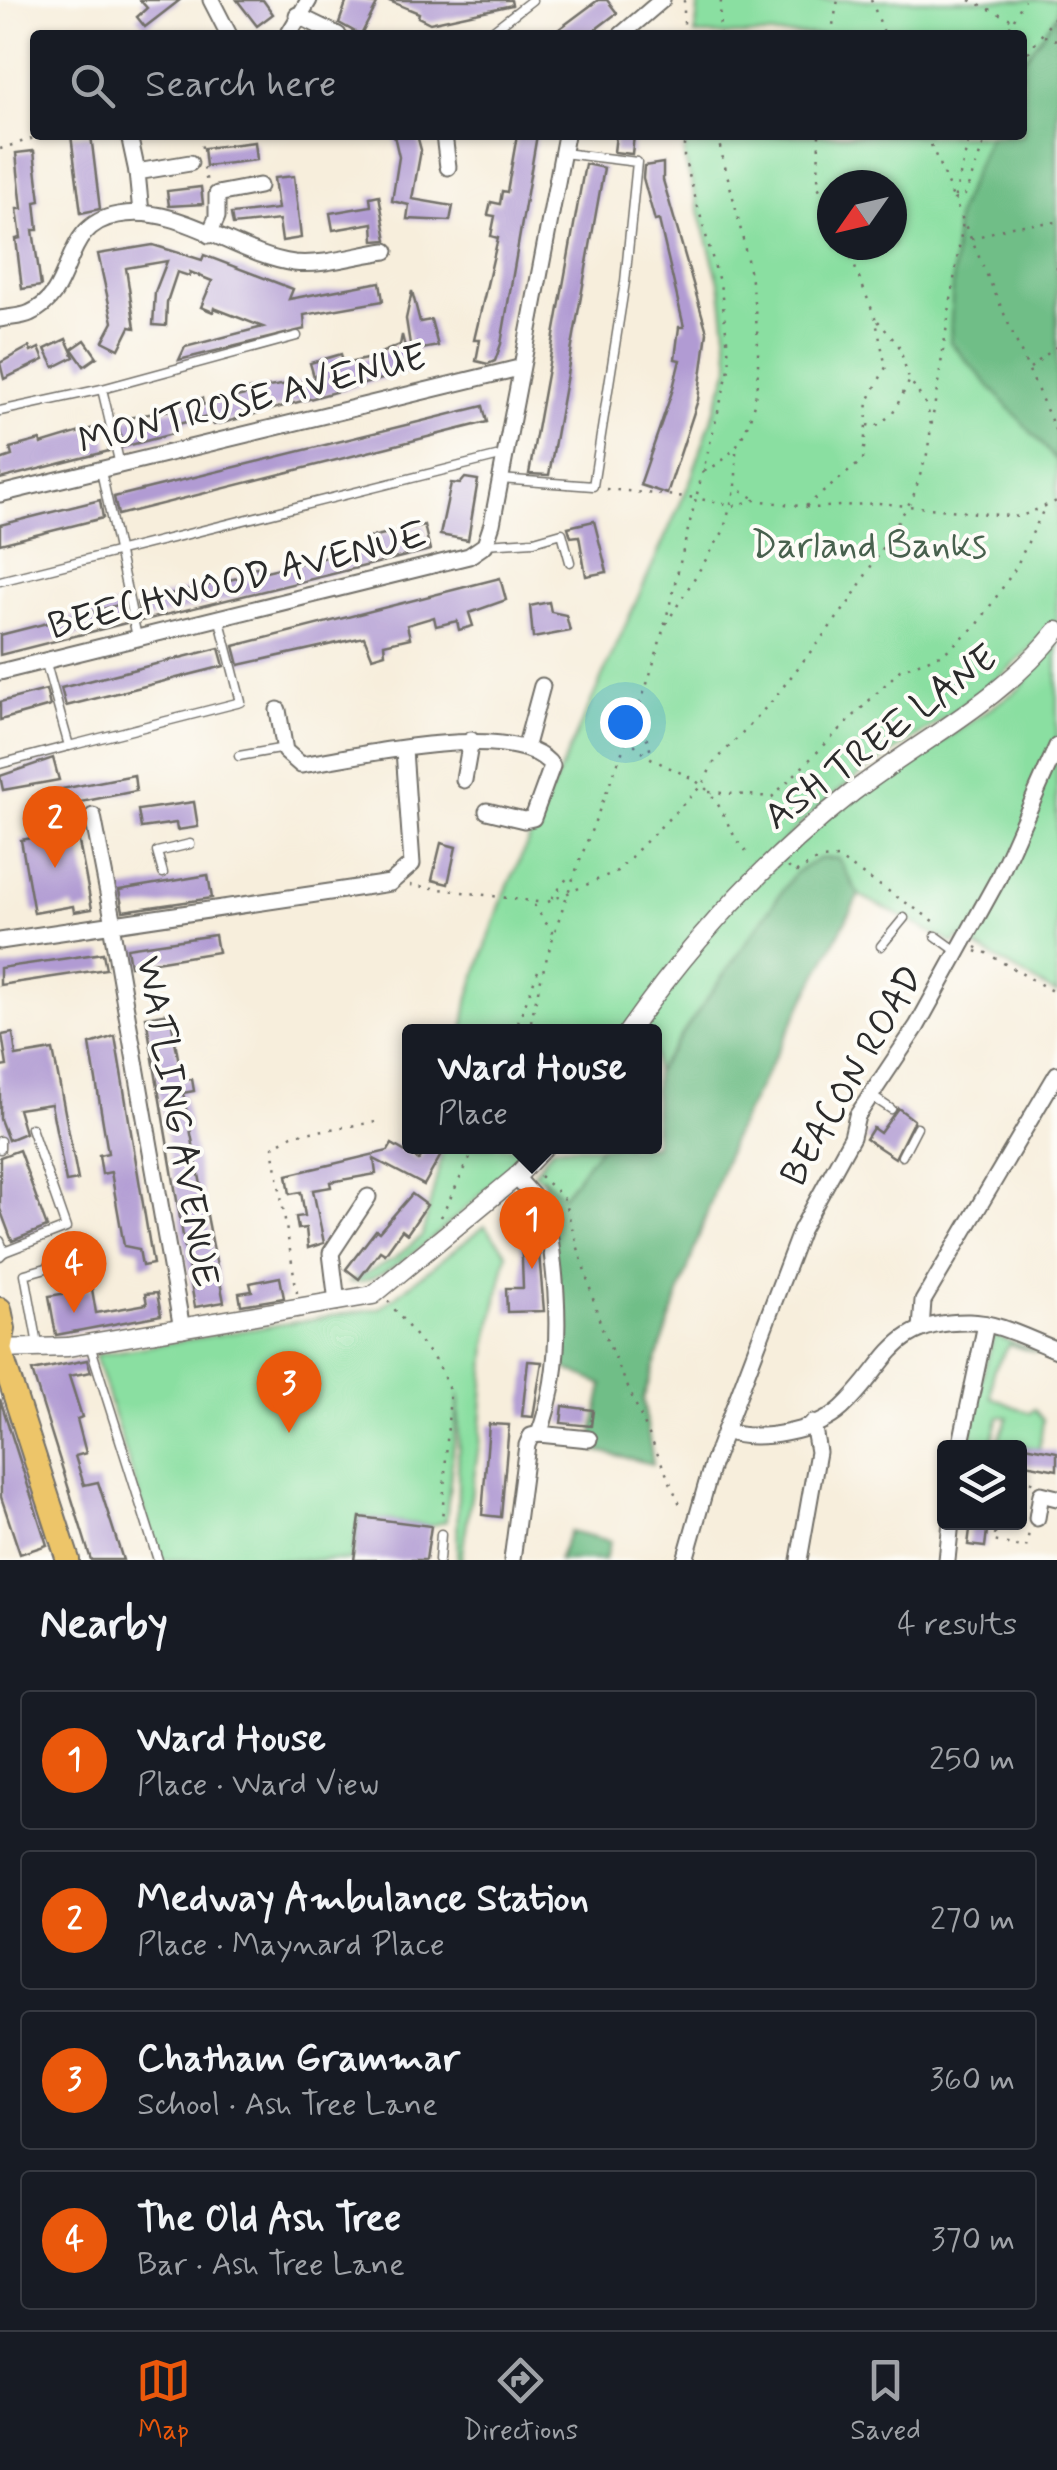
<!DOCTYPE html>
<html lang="en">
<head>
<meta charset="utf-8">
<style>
	:root { --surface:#171b24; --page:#242831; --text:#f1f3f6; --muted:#9ea1a6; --line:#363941; --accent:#ea580c }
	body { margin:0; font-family:Mynerve,sans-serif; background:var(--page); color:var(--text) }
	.controls { position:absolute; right:30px; bottom:30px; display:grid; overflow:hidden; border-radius:10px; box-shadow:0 2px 8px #0004 }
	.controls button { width:90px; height:90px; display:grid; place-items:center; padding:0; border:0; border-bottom:2px solid var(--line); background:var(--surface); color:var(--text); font:50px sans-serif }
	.compass { position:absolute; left:817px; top:170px; width:90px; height:90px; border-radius:50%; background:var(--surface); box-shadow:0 2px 8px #0004; rotate:236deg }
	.you { position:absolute; left:625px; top:722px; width:35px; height:35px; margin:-25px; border:8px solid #fff; border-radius:50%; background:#1a73e8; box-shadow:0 0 0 15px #1a73e833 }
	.badge { display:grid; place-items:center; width:65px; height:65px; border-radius:50%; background:var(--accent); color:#fff; font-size:32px; font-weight:700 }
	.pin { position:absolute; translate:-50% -82px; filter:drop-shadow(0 2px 5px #0008) }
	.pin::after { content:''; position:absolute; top:52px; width:35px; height:30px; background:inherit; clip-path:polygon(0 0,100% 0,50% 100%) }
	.popup { position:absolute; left:402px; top:1024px; width:260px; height:130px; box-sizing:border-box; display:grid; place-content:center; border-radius:10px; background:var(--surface); filter:drop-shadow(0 2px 8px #0005); font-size:32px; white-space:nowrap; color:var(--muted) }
	.popup b { font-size:38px; color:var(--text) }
	.popup::after { content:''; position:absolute; left:50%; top:100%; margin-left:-20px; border:20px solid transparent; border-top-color:var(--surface) }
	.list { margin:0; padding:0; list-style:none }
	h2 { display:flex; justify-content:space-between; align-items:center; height:130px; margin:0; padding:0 40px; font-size:42px }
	h2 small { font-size:32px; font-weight:400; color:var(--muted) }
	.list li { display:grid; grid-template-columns:65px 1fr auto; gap:30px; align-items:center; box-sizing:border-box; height:140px; margin:0 20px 20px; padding:0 20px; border:2px solid var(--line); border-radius:10px }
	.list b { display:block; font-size:38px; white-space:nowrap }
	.list p { margin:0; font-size:32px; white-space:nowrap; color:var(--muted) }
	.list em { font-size:32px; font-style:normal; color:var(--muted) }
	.icon { flex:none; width:55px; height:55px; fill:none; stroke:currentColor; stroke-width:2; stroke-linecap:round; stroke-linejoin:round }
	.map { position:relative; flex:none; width:1057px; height:1560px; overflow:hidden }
	.search { position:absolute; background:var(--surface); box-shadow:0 2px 8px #0004; left:30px; right:30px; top:30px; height:110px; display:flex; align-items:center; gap:25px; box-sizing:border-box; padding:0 35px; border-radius:10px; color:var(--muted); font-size:38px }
	.sheet { height:770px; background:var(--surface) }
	nav { display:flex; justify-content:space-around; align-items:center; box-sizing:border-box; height:140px; border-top:2px solid var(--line); background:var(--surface); font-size:28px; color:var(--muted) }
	nav a { display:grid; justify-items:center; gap:5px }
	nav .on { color:var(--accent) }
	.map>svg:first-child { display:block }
</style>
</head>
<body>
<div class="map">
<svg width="1057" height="1560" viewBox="0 0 1057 1560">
	<rect width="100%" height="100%" fill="#fdfcf7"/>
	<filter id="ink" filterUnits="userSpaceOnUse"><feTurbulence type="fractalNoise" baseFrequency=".01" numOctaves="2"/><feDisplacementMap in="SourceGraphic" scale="20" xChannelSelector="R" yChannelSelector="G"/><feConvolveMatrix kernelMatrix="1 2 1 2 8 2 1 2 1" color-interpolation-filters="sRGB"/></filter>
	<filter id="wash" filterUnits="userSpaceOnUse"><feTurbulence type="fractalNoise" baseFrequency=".0048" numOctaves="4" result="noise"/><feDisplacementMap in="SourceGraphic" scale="40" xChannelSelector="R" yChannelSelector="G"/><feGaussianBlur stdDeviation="2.25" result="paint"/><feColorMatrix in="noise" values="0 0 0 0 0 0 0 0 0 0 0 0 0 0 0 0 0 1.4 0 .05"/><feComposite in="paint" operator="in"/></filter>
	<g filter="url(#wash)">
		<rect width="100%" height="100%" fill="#f7eedc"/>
		<g fill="#8adfa1" stroke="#5a8566" stroke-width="2.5" fill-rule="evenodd">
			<path d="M699 0H1057V618C1000 692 920 731 846 785 797 821 762 866 723 912L843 800 928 751 1019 689 1057 641V994L959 937 954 944 859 895 837 858 819 859 655 1073 654 1032H463L469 996 503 897 690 482 730 365 721 289 684 157 686 135H1022V35H695ZM832 185H892V245H832Z"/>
			<path d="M444 1147H528C499 1178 390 1289 350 1282L394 1259 422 1236Z"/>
			<polygon points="553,1147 600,1147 563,1197 534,1173"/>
			<polygon points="485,1226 507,1253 487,1344 480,1439 461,1560 457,1560 459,1394 446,1521 431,1526 360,1517 351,1560 159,1560 95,1355 380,1308"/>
			<polygon points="994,1335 1039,1353 1009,1345 993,1371 991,1397 1030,1413 1034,1409 1043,1420 1039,1449 998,1441 1008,1417 999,1416 991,1447 970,1448 972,1413"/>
		</g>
		<g fill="#6fbe87" stroke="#4d7459" stroke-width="2.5">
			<polygon points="1057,14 1057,461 950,342 956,216 989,135 1022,135 1022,62"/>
			<polygon points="838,858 859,895 733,1137 643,1399 653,1464 590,1449 603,1385 564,1368 543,1177 563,1196 600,1147 654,1146 655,1073 795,873 819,859"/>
			<polygon points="570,1531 610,1541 605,1560 558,1560"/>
		</g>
		<g id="blocks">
			<g fill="#b19bd3">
				<polygon points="140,0 180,0 145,27 137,17 147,8"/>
				<polygon points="237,0 263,0 273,14 257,26"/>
				<polygon points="347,0 377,4 361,35 339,23"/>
				<polygon points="387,0 511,0 512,5 430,23 418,17 419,13"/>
				<polygon points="598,0 607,0 617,13 588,35 551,35"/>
				<polygon points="71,135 91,135 100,209 81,213"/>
				<polygon points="394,135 417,135 421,150 412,199 453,206 450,221 407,219 409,205 392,201 399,157"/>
				<polygon points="517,135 537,135 501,344 495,361 488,364 476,361 480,340 474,340 498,238 491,236 495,216 488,215 491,202 500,204 502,191 507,192"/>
				<polygon points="616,135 634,135 632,154 614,152"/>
				<polygon points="255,142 257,160 206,166 204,148"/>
				<polygon points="34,151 40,201 35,202 38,230 33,230 41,286 22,289 16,239 21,238 17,209 22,209 16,153"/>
				<polygon points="663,163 663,180 707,332 698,400 667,494 640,485 672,392 680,360 675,359 679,327 684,327 659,220 655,221 643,178 644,166"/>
				<polygon points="585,164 604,168 549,475 529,474"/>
				<polygon points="294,176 301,238 282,241 279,220 233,225 231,214 278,209 274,178"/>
				<polygon points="201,187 203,204 169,206 167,191"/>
				<polygon points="379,195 387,240 374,241 373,223 333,230 330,213 371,206 370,197"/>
				<polygon points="153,245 202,260 204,255 293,289 289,299 380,282 383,301 304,315 305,329 179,360 185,347 263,327 214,308 213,312 201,307 212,281 190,272 189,276 177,272 167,302 166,326 153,325 155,292 167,261 126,268 135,328 130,327 119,349 103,341 113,322 98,254"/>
				<polygon points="412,291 420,322 431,320 438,346 411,351 406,319"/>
				<polygon points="402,335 411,371 226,422 213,425 211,416 174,425 176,433 123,447 117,420 176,409 175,405 202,398 203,405 249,394 248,390 315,380 310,363 341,354 344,364 366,359 400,345"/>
				<polygon points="66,339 74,357 54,367 45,349"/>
				<polygon points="85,340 97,357 84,366 72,349"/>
				<polygon points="29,347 31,352 39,348 44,360 4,379 0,363"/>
				<polygon points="483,406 487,422 118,515 114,497"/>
				<polygon points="103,425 109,451 0,479 0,460 12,456 10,448 40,440 41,444"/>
				<polygon points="465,478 478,480 468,540 440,535 451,483 460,484"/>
				<polygon points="100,500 103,518 0,544 0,525"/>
				<polygon points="594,521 607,572 586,576 579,536 571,537 568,527"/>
				<polygon points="424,525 430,550 141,621 137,602 254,574 253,568 265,565 266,571 323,558 369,545 367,538"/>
				<polygon points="500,578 506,600 469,613 473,626 459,630 457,621 436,626 434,617 407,625 410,638 384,644 385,653 372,657 364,637 239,665 234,646"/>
				<polygon points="549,602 551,612 566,615 570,631 533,638 530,606"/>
				<polygon points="122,604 126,623 0,655 0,635"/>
				<polygon points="219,648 224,666 66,706 65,703 61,688"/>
				<polygon points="46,690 50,706 0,720 0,702"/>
				<polygon points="53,758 59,780 3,790 0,776"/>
				<polygon points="134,775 136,791 66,805 62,789"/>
				<polygon points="194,802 198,827 177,830 176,823 141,828 138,810"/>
				<polygon points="75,822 92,909 74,912 73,906 34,913 21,840 48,835 47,831"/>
				<polygon points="441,843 456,847 448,884 432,880"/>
				<polygon points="208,875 212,898 123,911 119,890"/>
				<polygon points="215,935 218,952 130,966 127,948"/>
				<polygon points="103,953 106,969 0,985 0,968"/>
				<polygon points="170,1013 182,1080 192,1079 194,1091 183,1093 224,1302 195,1307 146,1017"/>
				<polygon points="13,1033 16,1056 53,1050 78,1180 66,1182 51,1104 18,1109 25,1133 8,1140 0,1119 0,1067 7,1066 2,1035"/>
				<polygon points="115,1036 153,1264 142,1266 139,1249 124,1246 111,1172 102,1174 99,1155 108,1153 90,1044"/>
				<polygon points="898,1108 914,1120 895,1158 866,1139 873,1128 880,1133"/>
				<polygon points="392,1144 419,1160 427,1147 441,1155 424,1185 374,1159 376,1174 330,1182 331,1187 313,1190 324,1243 308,1248 306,1228 298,1229 296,1217 305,1216 301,1192 290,1194 287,1175 388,1151"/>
				<polygon points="19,1150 47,1227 12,1241 0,1209 0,1157"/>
				<polygon points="412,1194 427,1205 407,1234 402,1230 385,1254 380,1251 359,1279 346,1269 376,1230 379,1232"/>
				<polygon points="537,1231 544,1311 507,1312 506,1288 523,1288 521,1232"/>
				<polygon points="280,1277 284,1298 241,1305 239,1293 252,1291 250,1283"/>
				<polygon points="92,1289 96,1313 147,1304 145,1294 157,1293 161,1315 56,1335 49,1296"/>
				<polygon points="87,1360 91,1372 69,1376 82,1417 77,1419 86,1453 75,1456 84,1485 98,1482 123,1560 91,1560 32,1371"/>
				<polygon points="528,1361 542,1362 533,1417 522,1416"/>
				<polygon points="0,1399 47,1545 20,1554 1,1497"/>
				<polygon points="563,1406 593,1410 591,1426 561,1423"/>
				<polygon points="489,1424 509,1425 501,1517 482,1515"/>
				<polygon points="1020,1445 1057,1452 1057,1470 1020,1463"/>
				<polygon points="360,1517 431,1526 426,1560 354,1560"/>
				<polygon points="971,1522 988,1522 985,1547 968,1545"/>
			</g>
		</g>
	</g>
	<g filter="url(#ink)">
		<use href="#blocks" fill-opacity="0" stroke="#726f69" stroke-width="2.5"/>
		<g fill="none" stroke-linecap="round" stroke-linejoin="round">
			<defs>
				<g id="service">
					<polyline points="487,35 532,0"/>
					<polyline points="102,389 120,465"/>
					<polyline points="0,411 102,389 297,336"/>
					<polyline points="101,471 137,637"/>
					<polyline points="500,479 593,486 625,282 637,162 563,153"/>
					<polyline points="485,544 534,541 562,533 570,562"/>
					<polyline points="0,581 504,455"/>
					<polyline points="69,746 241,702 219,617"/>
					<polyline points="239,756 285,748"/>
					<polyline points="0,764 69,746 45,660"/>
					<polyline points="163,873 157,852 190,844"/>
					<polyline points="936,936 958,952"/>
					<polyline points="881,946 904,918"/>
					<polyline points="873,1097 891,1109"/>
					<polyline points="0,1141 0,1149"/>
					<polyline points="902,1156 917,1127"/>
					<polyline points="0,1241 4,1252 0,1256"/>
					<polyline points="4,1252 66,1228 31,1128"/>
					<polyline points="38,1345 25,1274 85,1257"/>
					<polyline points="90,1345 158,1560"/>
					<polyline points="439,1560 441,1534"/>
				</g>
				<g id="minor">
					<polyline points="211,0 229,35"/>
					<polyline points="297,15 338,35"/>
					<polyline points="288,35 309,0"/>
					<polyline points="621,35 662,0"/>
					<polyline points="129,135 137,172"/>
					<polyline points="444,135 448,167"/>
					<polyline points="141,213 137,172 190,163"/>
					<polyline points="209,235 217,217 217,194 259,186"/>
					<path d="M0 319C9 317 22 317 30 313 79 291 57 226 118 215 179 203 235 255 294 263 323 266 357 255 386 251"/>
					<polyline points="0,494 519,368"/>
					<polyline points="0,672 469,556 485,545 492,524 566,135"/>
					<path d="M278 710 285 751 301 765C356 757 518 718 552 766L533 818 524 820 487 811"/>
					<polyline points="526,745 542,686"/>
					<polyline points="464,780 471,740"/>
					<polyline points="93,816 114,924"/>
					<polyline points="111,924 182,1329"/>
					<polyline points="0,941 390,883 412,864 404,750"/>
					<polyline points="337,1302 331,1253 368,1197"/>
					<polyline points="921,1329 923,1301 1057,1074"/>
					<path d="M725 1431C756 1443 816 1432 842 1408 889 1365 889 1321 969 1322 998 1322 1030 1340 1057 1350"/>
					<polyline points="539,1434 589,1439"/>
					<polyline points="960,1448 986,1324"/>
					<polyline points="1037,1518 1041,1494 1057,1498"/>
					<path d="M512 1560 527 1445 531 1436 539 1434C564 1368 559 1288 547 1220L540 1204 516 1177"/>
					<polyline points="685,1560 712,1465 801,1230 852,1137 857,1116 917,1026 998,879 1057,746"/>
					<polyline points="799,1560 818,1452 813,1423"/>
					<polyline points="947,1560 951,1522"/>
				</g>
				<g id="tertiary">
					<path d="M628 1032C690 943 767 859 853 792 924 738 1000 702 1057 631"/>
					<polyline points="0,1349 68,1347 373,1295 516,1177 545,1146"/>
				</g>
				<g id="primary">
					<polyline points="0,1309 4,1329 0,1349"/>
					<polyline points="0,1350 68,1560"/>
				</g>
			</defs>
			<use href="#service" stroke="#726f69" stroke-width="11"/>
			<use href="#minor" stroke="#726f69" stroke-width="19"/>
			<use href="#tertiary" stroke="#726f69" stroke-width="21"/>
			<use href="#primary" stroke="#726f69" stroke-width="26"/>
			<g stroke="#726f69" stroke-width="2.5" stroke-dasharray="2.5 8" stroke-linecap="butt">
				<polyline points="684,0 684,35"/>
				<polyline points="871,0 885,35"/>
				<polyline points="970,0 1013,20 1006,35"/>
				<polyline points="1014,19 1024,0"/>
				<polyline points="719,35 721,0"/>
				<polyline points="831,35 838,0"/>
				<polyline points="1044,36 1057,40"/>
				<polyline points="1022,61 1057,14"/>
				<polyline points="200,135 203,154"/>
				<polyline points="819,135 818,186 832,214"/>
				<polyline points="927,135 954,200 970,135"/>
				<polyline points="987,135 965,195 954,200 1057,434"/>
				<polyline points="0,149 43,135"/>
				<polyline points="204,167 207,184"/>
				<polyline points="971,239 1012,226 1057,222"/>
				<polyline points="1057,267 1057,270"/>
				<polyline points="878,321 899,346 909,379"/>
				<polyline points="1030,368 1057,346"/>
				<polyline points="867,425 876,427 893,413 910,380 927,406 931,425"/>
				<polyline points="736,452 736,488 754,498"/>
				<path d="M704 471C806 430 736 214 717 135"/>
				<polyline points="606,489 696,498 730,365 721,289 684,157 684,135"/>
				<polyline points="806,506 863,460 868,401 886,367 875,317 846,245"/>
				<polyline points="666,624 723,532 736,487"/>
				<polyline points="638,707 652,756"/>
				<path d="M629 735C641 763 680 767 704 787 726 806 729 842 753 856"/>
				<polyline points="709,792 772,797 900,670 943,654 978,624 1015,569 1043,511"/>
				<polyline points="788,867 795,873 819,859 838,858 940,925"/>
				<polyline points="410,885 545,903"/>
				<polyline points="552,898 568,877"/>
				<polyline points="548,902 617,871 702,785 713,764 772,701 848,604 913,497 927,454 963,222"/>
				<polyline points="534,905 554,935"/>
				<polyline points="976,947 1057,994"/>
				<polyline points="976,951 985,955"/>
				<polyline points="514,1032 538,971"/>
				<path d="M529 1032C552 909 607 801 647 684 667 623 680 560 696 498L733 506 755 500 814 508 878 503 1019 517 1057 501"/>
				<polyline points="540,1176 563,1197 602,1329 682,1509"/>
				<polyline points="441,1217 476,1146"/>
				<polyline points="297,1293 273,1147 292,1135 376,1122"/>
				<polyline points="388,1301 439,1366 450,1392 442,1522"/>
				<polyline points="1020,1478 1035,1483"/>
				<polyline points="997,1522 994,1541 1026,1548 1029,1532"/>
			</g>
			<use href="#service" stroke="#fff" stroke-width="8"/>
			<use href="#minor" stroke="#fff" stroke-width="15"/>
			<use href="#tertiary" stroke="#fff" stroke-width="18"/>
			<use href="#primary" stroke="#edc569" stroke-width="22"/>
		</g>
	</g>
	<g text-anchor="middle" stroke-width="8" stroke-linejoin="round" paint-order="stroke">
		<g font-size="38" fill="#2b2b2b" stroke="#fdfcf7">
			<text transform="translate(252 398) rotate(-14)" y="13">MONTROSE AVENUE</text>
			<text transform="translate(237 579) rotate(-14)" y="13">BEECHWOOD AVENUE</text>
			<text transform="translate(880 736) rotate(-37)" y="13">ASH TREE LANE</text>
			<text transform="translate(851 1075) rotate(-60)" y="13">BEACON ROAD</text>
			<text transform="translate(179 1121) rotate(80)" y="13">WATLING AVENUE</text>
		</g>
		<g font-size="38" fill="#48614e" stroke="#fdfcf7">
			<text x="869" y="557">Darland Banks</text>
		</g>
	</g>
</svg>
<div class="controls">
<button><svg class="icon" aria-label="layers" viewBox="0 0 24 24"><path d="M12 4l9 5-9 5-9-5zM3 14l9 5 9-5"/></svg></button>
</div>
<svg class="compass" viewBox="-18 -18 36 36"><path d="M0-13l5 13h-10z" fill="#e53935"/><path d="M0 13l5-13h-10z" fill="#9ea1a6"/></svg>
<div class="you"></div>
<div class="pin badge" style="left:532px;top:1269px">1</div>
<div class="popup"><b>Ward House</b>Place</div>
<div class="pin badge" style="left:55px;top:868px">2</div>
<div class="pin badge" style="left:289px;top:1433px">3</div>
<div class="pin badge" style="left:74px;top:1313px">4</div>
<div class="search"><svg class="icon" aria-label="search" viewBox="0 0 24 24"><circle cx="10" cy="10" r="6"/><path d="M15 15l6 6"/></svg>Search here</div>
</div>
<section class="sheet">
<h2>Nearby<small>4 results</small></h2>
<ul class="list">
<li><span class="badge">1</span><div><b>Ward House</b><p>Place · Ward View</p></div><em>250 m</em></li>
<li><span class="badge">2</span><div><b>Medway Ambulance Station</b><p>Place · Maynard Place</p></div><em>270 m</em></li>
<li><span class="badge">3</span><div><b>Chatham Grammar</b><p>School · Ash Tree Lane</p></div><em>360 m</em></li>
<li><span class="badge">4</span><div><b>The Old Ash Tree</b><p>Bar · Ash Tree Lane</p></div><em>370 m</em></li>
</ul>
</section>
<nav>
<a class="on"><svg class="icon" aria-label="map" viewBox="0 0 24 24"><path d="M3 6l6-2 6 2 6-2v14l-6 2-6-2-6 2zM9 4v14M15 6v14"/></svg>Map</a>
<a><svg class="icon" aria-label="directions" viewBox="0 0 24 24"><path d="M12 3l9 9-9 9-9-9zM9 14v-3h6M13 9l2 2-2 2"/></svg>Directions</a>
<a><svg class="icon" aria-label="saved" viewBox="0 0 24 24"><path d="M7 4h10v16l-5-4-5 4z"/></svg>Saved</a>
</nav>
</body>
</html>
